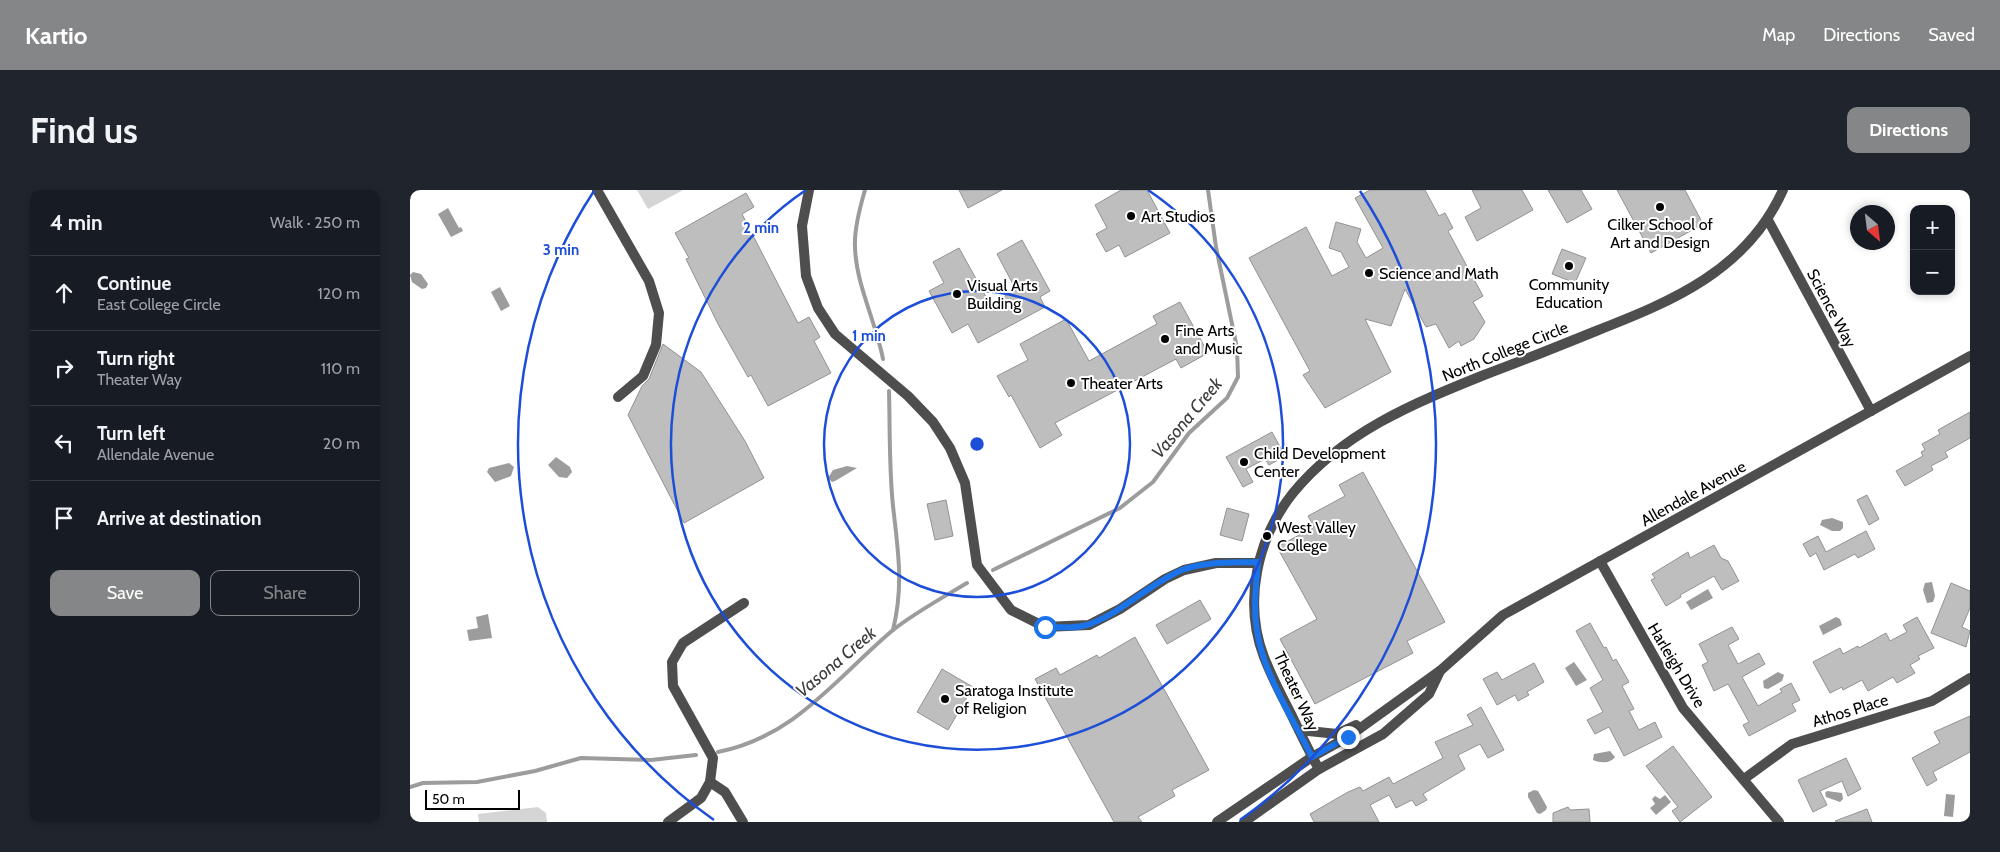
<!DOCTYPE html>
<html lang="en">
<head>
<meta charset="utf-8">
<style>
	:root { --surface:#171b24; --page:#20242c; --text:#f1f3f6; --muted:#9ea1a6; --line:#363941; --accent:#858687 }
	body { margin:0; font-family:Cabin,sans-serif; background:var(--page); color:var(--text) }
	.controls { position:absolute; right:15px; top:15px; display:grid; overflow:hidden; border-radius:10px; box-shadow:0 2px 8px #0003 }
	.controls button { width:45px; height:45px; display:grid; place-items:center; padding:0; border:0; border-bottom:1px solid var(--line); background:var(--surface); color:var(--text); font:25px sans-serif }
	.compass { position:absolute; left:1440px; top:15px; width:45px; height:45px; border-radius:50%; background:var(--surface); box-shadow:0 2px 8px #0003; rotate:152deg }
	.scale { position:absolute; left:15px; bottom:12px; width:95px; box-sizing:border-box; padding-left:5px; border:2px solid #000; border-top:0; font-size:14px; line-height:18px; white-space:nowrap; color:#000; -webkit-text-stroke:4px #fff; paint-order:stroke }
	.stop { position:absolute; width:15px; height:15px; margin:-11px; border:4px solid #1a73e8; border-radius:50%; background:#fff }
	.stop.end { background:#1a73e8; border-color:#fff; box-shadow:0 1px 5px #0008 }
	.list { margin:0; padding:0; list-style:none }
	h2 { display:flex; justify-content:space-between; align-items:center; height:65px; margin:0; padding:0 20px; font-size:21px }
	h2 small { font-size:16px; font-weight:400; color:var(--muted) }
	.list li { display:grid; grid-template-columns:32px 1fr auto; gap:15px; align-items:center; box-sizing:border-box; height:75px; padding:0 20px; border-top:1px solid var(--line) }
	.list b { display:block; font-size:19px; white-space:nowrap }
	.list p { margin:0; font-size:16px; white-space:nowrap; color:var(--muted) }
	.list em { font-size:16px; font-style:normal; color:var(--muted) }
	.actions { display:flex; gap:10px; padding:15px 20px }
	.actions a { flex:1; padding:11px 0; border:1px solid var(--accent); border-radius:10px; text-align:center; font-size:18px; color:var(--accent) }
	.actions .main { background:var(--accent); color:#fff }
	.icon { flex:none; width:28px; height:28px; fill:none; stroke:currentColor; stroke-width:2; stroke-linecap:round; stroke-linejoin:round }
	.map { position:relative; flex:none; width:1560px; height:632px; overflow:hidden; border-radius:10px }
	header { display:flex; align-items:center; gap:30px; box-sizing:border-box; height:70px; padding:0 25px; background:var(--accent); color:#fff }
	header strong { font-size:24px }
	nav { display:flex; gap:28px; margin-inline-start:auto; font-size:18px }
	.intro { display:flex; align-items:center; justify-content:space-between; box-sizing:border-box; height:120px; padding:0 30px }
	h1 { margin:0; font-size:35px }
	.button { padding:12px 22px; border-radius:10px; background:var(--accent); color:#fff; font-size:18px; font-weight:700 }
	main { display:flex; gap:30px; padding:0 30px }
	aside { flex:1; background:var(--surface); border-radius:10px; box-shadow:0 2px 8px #0003 }
	.map>svg:first-child { display:block }
</style>
</head>
<body>
<header>
<strong>Kartio</strong>
<nav><a>Map</a><a>Directions</a><a>Saved</a></nav>
</header>
<div class="intro"><h1>Find us</h1><a class="button">Directions</a></div>
<main>
<aside>
<h2>4 min<small>Walk · 250 m</small></h2>
<ul class="list">
<li><svg class="icon" aria-label="ahead" viewBox="0 0 24 24"><path d="M12 20V5M6 11l6-6 6 6"/></svg><div><b>Continue</b><p>East College Circle</p></div><em>120 m</em></li>
<li><svg class="icon" aria-label="right" viewBox="0 0 24 24"><path d="M7 20v-9h11M14 6l5 5-5 5"/></svg><div><b>Turn right</b><p>Theater Way</p></div><em>110 m</em></li>
<li><svg class="icon" aria-label="left" viewBox="0 0 24 24"><path d="M17 20v-9H6M10 6l-5 5 5 5"/></svg><div><b>Turn left</b><p>Allendale Avenue</p></div><em>20 m</em></li>
<li><svg class="icon" aria-label="arrive" viewBox="0 0 24 24"><path d="M6 21V4h12l-3 4 3 4H6"/></svg><div><b>Arrive at destination</b></div></li>
</ul>
<div class="actions"><a class="main">Save</a><a>Share</a></div>
</aside>
<div class="map">
<svg width="1560" height="632" viewBox="0 0 1560 632">
	<rect width="100%" height="100%" fill="#fff"/>
	<g fill="#d5d5d5">
		<polygon points="227,0 273,0 238,19"/>
		<polygon points="128,617 136,623 137,632 69,632 68,624"/>
	</g>
	<g fill="#9c9c9c">
		<polygon points="38,18 49,38 51,37 53,41 41,47 28,24"/>
		<polygon points="3,82 11,84 18,94 16,98 12,99 2,92 0,85"/>
		<polygon points="90,97 100,116 91,121 81,102"/>
		<polygon points="146,267 160,277 162,282 157,288 149,287 138,275"/>
		<polygon points="99,273 104,277 101,286 85,292 77,282 79,278"/>
		<polygon points="437,276 447,278 425,291 422,292 418,288 423,280"/>
		<polygon points="1422,328 1433,332 1433,338 1430,341 1422,341 1410,335 1412,330"/>
		<polygon points="1522,392 1525,406 1523,412 1517,413 1513,400 1515,393"/>
		<polygon points="1298,399 1303,408 1281,420 1276,412"/>
		<polygon points="78,424 82,448 59,451 57,440 68,438 66,427"/>
		<polygon points="1426,427 1430,429 1432,435 1413,445 1409,436"/>
		<polygon points="1164,472 1177,490 1166,496 1155,478"/>
		<polygon points="1368,482 1374,485 1372,491 1358,499 1354,498 1353,491"/>
		<path d="M1200 561 1205 567C1200 574 1190 573 1183 570L1184 564Z"/>
		<polygon points="1124,600 1128,601 1137,617 1136,620 1130,624 1127,623 1118,607 1118,603"/>
		<polygon points="1417,601 1432,603 1433,609 1430,612 1416,607 1415,603"/>
		<polygon points="1536,604 1545,605 1543,627 1534,626"/>
		<polygon points="1255,605 1261,612 1246,625 1240,618 1245,614 1242,609 1245,606 1250,609"/>
	</g>
	<g fill="none" stroke-linecap="round" stroke-linejoin="round">
		<g stroke="#9c9c9c" stroke-width="4">
			<path d="M455 0C450 17 444 40 445 57 446 95 466 132 473 169"/>
			<path d="M479 201C480 239 479 278 483 316 488 361 494 395 483 440"/>
			<polyline points="583,380 710,318 743,292 779,243 817,208 828,187 827,158 806,57 798,0"/>
			<path d="M308 562C385 547 426 488 483 440 506 422 532 408 557 393"/>
			<polyline points="0,597 13,593 67,592 125,581 171,568 241,570 286,565"/>
		</g>
	</g>
	<g fill="#bebebe" stroke="#929292">
		<polygon points="549,0 592,0 558,18"/>
		<polygon points="711,0 737,0 760,43 715,67 709,55 696,62 686,44 697,38 685,15"/>
		<polygon points="960,0 1015,0 1029,26 1035,23 1043,38 1038,41 1073,106 1063,112 1075,132 1064,149 1051,156 1049,151 1039,158 1026,134 1016,137 995,99 981,136 955,129 981,182 915,218 893,185 900,181 839,68 896,37 922,86 939,77 931,62 919,58 926,32 951,39 947,52 956,68 973,58 945,8"/>
		<polygon points="1062,0 1112,0 1123,20 1067,51 1055,27 1071,18"/>
		<polygon points="1138,0 1171,0 1182,19 1157,33"/>
		<polygon points="1207,0 1275,0 1293,34 1241,63"/>
		<polygon points="336,3 344,17 332,24 388,133 399,127 410,147 404,151 421,183 358,216 341,185 338,187 308,134 276,69 279,68 265,43"/>
		<polygon points="612,50 640,101 630,107 635,117 568,153 558,134 542,143 519,101 534,93 523,72 549,58 580,114 606,100 587,64"/>
		<polygon points="1152,59 1176,68 1165,93 1142,84"/>
		<polygon points="770,112 798,163 771,178 766,169 645,233 652,245 630,258 601,205 599,207 587,186 618,170 610,154 656,129 679,171 747,134 743,126"/>
		<polygon points="253,154 291,182 335,251 354,288 274,333 218,225 232,196 239,189"/>
		<polygon points="1560,222 1560,248 1535,262 1538,267 1521,276 1523,280 1495,296 1486,281 1513,266 1511,262 1515,260 1512,254 1530,244 1528,240"/>
		<polygon points="862,242 875,266 859,275 855,269 836,279 843,292 833,297 816,267"/>
		<polygon points="953,282 1035,432 997,451 1003,463 905,514 870,449 907,429 867,357 904,337 898,326 935,306 929,295"/>
		<polygon points="1457,305 1469,329 1459,335 1447,310"/>
		<polygon points="536,310 543,346 525,350 517,314"/>
		<polygon points="817,318 839,324 832,351 810,345"/>
		<polygon points="1456,341 1465,359 1448,368 1445,364 1414,380 1406,363 1400,367 1393,354 1408,346 1416,362"/>
		<polygon points="1304,355 1311,368 1318,371 1329,391 1312,400 1304,386 1270,405 1271,407 1256,416 1241,390 1245,388 1242,384 1278,362 1280,368"/>
		<polygon points="1541,393 1560,401 1560,418 1552,437 1560,441 1556,457 1521,443"/>
		<polygon points="790,410 801,429 757,454 746,435"/>
		<polygon points="1507,427 1524,458 1508,466 1510,469 1500,475 1505,483 1487,493 1483,487 1458,501 1452,490 1433,500 1432,497 1420,503 1403,472 1430,458 1433,464 1448,456 1449,458 1476,443 1480,451 1497,442 1493,435"/>
		<polygon points="1180,433 1194,458 1196,457 1203,471 1206,469 1219,492 1212,496 1224,519 1219,521 1229,540 1245,532 1252,547 1214,566 1199,537 1185,544 1177,530 1193,522 1180,498 1193,490 1166,441"/>
		<polygon points="1322,437 1329,449 1318,455 1328,474 1349,463 1355,474 1332,487 1348,516 1372,502 1370,499 1381,493 1390,510 1382,514 1386,521 1339,546 1333,535 1339,532 1318,494 1304,501 1292,475 1298,472 1289,454"/>
		<polygon points="725,447 799,580 762,600 765,606 728,627 732,632 704,632 625,489 646,478 650,485 687,465 689,468"/>
		<polygon points="1124,473 1134,492 1117,502 1119,505 1108,511 1105,505 1087,515 1073,489 1087,482 1092,490"/>
		<polygon points="532,479 563,497 538,540 507,522"/>
		<polygon points="1071,517 1094,560 1078,568 1070,554 1048,565 1055,579 1013,604 1017,610 1006,616 1002,610 986,618 979,605 960,615 969,632 904,632 900,624 938,602 950,597 953,601 979,587 983,594 1033,568 1025,552 1063,535 1057,525"/>
		<polygon points="1560,526 1560,562 1523,582 1527,590 1517,596 1502,568 1530,553 1524,542"/>
		<polygon points="1263,556 1302,607 1270,632 1262,621 1268,617 1236,576"/>
		<polygon points="1436,568 1451,599 1438,606 1432,591 1410,601 1417,615 1403,622 1388,590"/>
		<polygon points="1158,617 1160,620 1179,619 1180,632 1143,632 1143,623"/>
		<polygon points="1457,619 1462,632 1426,632 1425,631"/>
	</g>
	<g fill="none" stroke-linecap="round" stroke-linejoin="round">
		<g stroke="#4e4e4e" stroke-width="10">
			<polyline points="187,0 239,91 249,123 246,155 233,186 208,207"/>
			<polyline points="399,0 392,36 396,86 408,118 425,144 498,206 523,232 540,258 555,293 567,375 601,420 635,437 679,435 710,419 755,389 774,380 806,373 848,373"/>
			<polyline points="1358,30 1461,221"/>
			<polyline points="1190,371 1273,518 1369,632"/>
			<path d="M909 579C898 560 889 540 879 520 870 503 861 485 854 467 833 412 847 348 883 303 933 242 1002 214 1074 185 1112 171 1149 156 1186 141 1263 111 1337 80 1373 0"/>
			<polyline points="1334,589 1382,554 1522,511 1560,488"/>
			<polyline points="300,592 315,602 333,632"/>
			<polyline points="258,632 291,608 300,592 303,568 263,496 262,472 273,453 334,413"/>
		</g>
		<g stroke="#4e4e4e" stroke-width="10">
			<polyline points="889,540 927,544 946,535"/>
			<polyline points="807,632 902,567 938,547 1031,480 1093,425 1560,166"/>
			<polyline points="834,632 909,579 973,544 1019,504 1030,481"/>
		</g>
	</g>
	<g fill="none" stroke-linecap="round" stroke-linejoin="round">
		<path stroke="#1a73e8" stroke-width="6" d="M635 437C649 437 668 439 680 434 714 421 739 394 772 380 796 371 823 373 848 372 846 395 843 418 847 441 853 483 883 529 902 567L938 547"/>
	</g>
	<g fill="none" stroke="#1d4ed8" stroke-width="2.5">
		<circle cx="567" cy="254" r="153"/>
		<path d="M738 0A306 306 0 1 1 396 0"/>
		<path d="M304 630A459 459 0 0 1 184 1M950 1A459 459 0 0 1 830 630"/>
	</g>
	<g fill="#000" stroke="#fff" stroke-width="2">
		<circle cx="1250" cy="17" r="5"/>
		<circle cx="721" cy="26" r="5"/>
		<circle cx="1159" cy="76" r="5"/>
		<circle cx="959" cy="83" r="5"/>
		<circle cx="547" cy="104" r="5"/>
		<circle cx="755" cy="149" r="5"/>
		<circle cx="661" cy="193" r="5"/>
		<circle cx="834" cy="272" r="5"/>
		<circle cx="857" cy="346" r="5"/>
		<circle cx="535" cy="509" r="5"/>
	</g>
	<g text-anchor="middle" stroke-width="4" stroke-linejoin="round" paint-order="stroke">
		<g font-size="16" fill="#000" stroke="#fff" text-anchor="start">
			<text x="731" y="32">Art Studios</text>
			<text x="1250" y="40" text-anchor="middle">Cilker School of<tspan x="1250" dy="18">Art and Design</tspan></text>
			<text x="969" y="89">Science and Math</text>
			<text x="1159" y="100" text-anchor="middle">Community<tspan x="1159" dy="18">Education</tspan></text>
			<text x="557" y="101">Visual Arts<tspan x="557" dy="18">Building</tspan></text>
			<text x="765" y="146">Fine Arts<tspan x="765" dy="18">and Music</tspan></text>
			<text x="671" y="199">Theater Arts</text>
			<text x="844" y="269">Child Development<tspan x="844" dy="18">Center</tspan></text>
			<text x="867" y="343">West Valley<tspan x="867" dy="18">College</tspan></text>
			<text x="545" y="506">Saratoga Institute<tspan x="545" dy="18">of Religion</tspan></text>
		</g>
		<g font-size="16" fill="#000" stroke="#fff">
			<text transform="translate(1422 118) rotate(62)" y="6">Science Way</text>
			<text transform="translate(1095 161) rotate(-22)" y="6">North College Circle</text>
			<text transform="translate(1283 303) rotate(-29)" y="6">Allendale Avenue</text>
			<text transform="translate(1267 475) rotate(59)" y="6">Harleigh Drive</text>
			<text transform="translate(887 501) rotate(65)" y="6">Theater Way</text>
			<text transform="translate(1440 520) rotate(-17)" y="6">Athos Place</text>
		</g>
		<g font-size="18" font-style="italic" fill="#3d3d3d" stroke="#fff">
			<text transform="translate(777 228) rotate(-50)" y="6">Vasona Creek</text>
			<text transform="translate(426 472) rotate(-40)" y="6">Vasona Creek</text>
		</g>
	</g>
	<circle cx="567" cy="254" r="8" fill="#1d4ed8" stroke="#fff" stroke-width="2.5"/>
	<g font-size="15" text-anchor="middle" font-weight="bold" fill="#1d4ed8" stroke="#fff" stroke-width="4" stroke-linejoin="round" paint-order="stroke">
		<text x="351" y="43">2 min</text>
		<text x="151" y="65">3 min</text>
		<text x="459" y="151">1 min</text>
	</g>
</svg>
<div class="controls">
<button>+</button>
<button>−</button>
</div>
<svg class="compass" viewBox="-18 -18 36 36"><path d="M0-13l5 13h-10z" fill="#e53935"/><path d="M0 13l5-13h-10z" fill="#9ea1a6"/></svg>
<div class="scale">50 m</div>
<div class="stop" style="left:635px;top:437px"></div>
<div class="stop end" style="left:938px;top:547px"></div>
</div>
</main>
</body>
</html>
